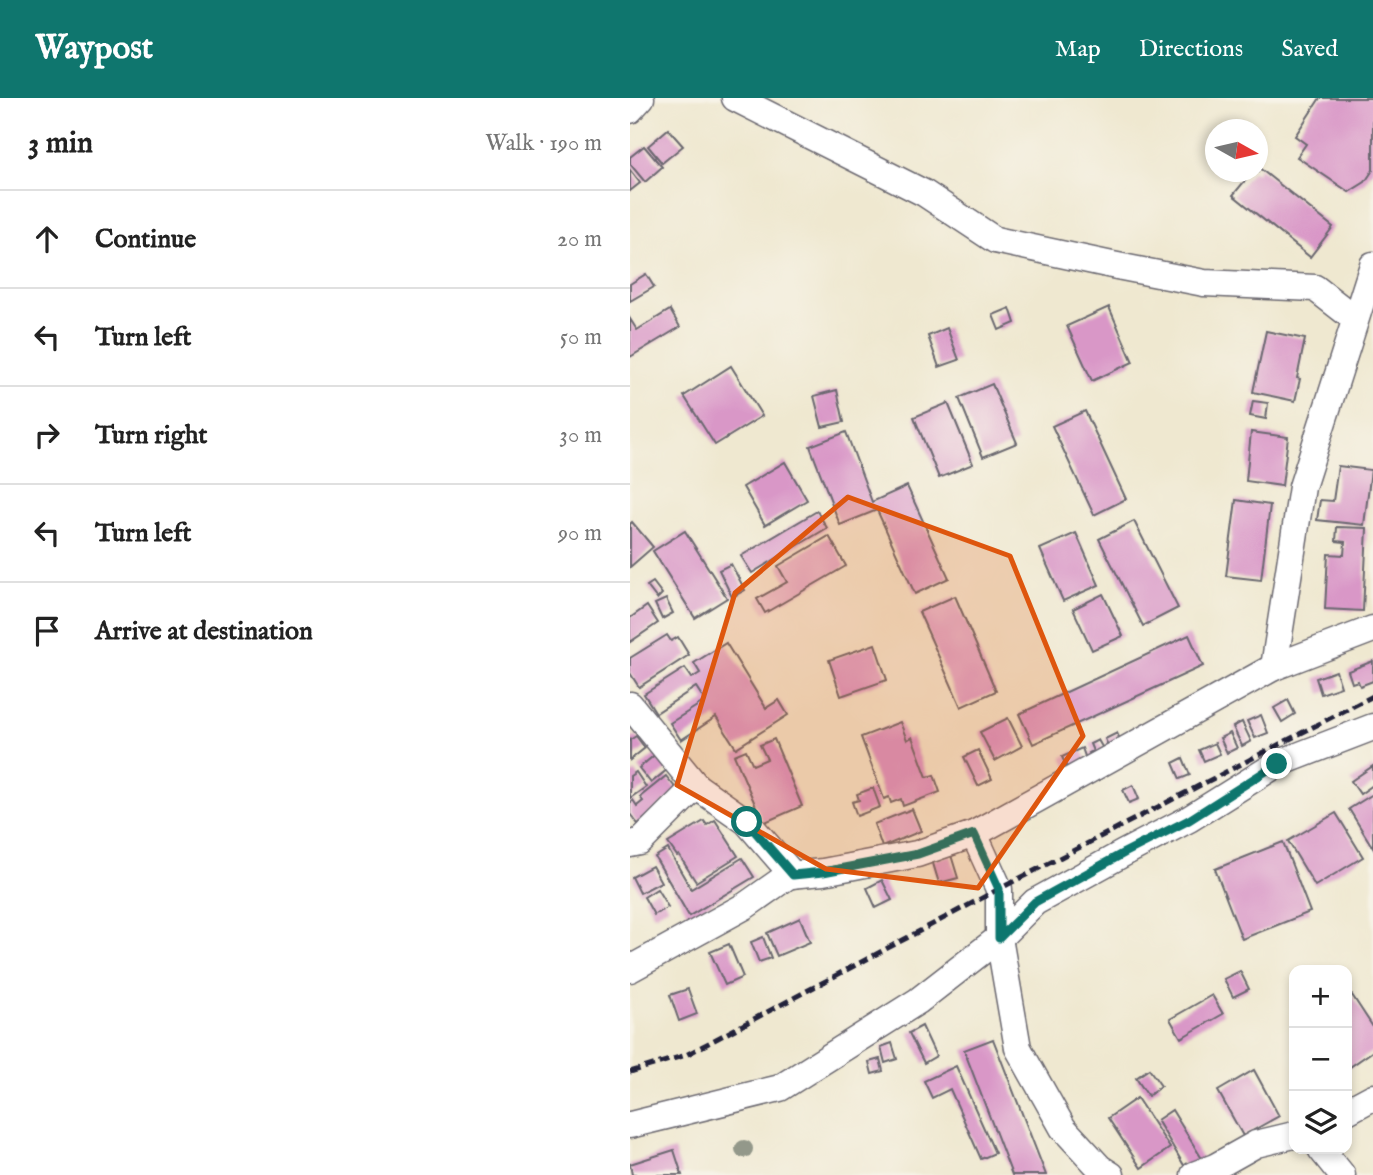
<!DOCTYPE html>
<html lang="en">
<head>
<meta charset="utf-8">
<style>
	:root { --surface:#fff; --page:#f2f2f2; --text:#222; --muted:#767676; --line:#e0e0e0; --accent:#0f766e }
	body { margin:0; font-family:"IM FELL English",serif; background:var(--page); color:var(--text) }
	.controls { position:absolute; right:21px; bottom:21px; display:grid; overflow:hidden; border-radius:14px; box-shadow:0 4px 10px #0003 }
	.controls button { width:63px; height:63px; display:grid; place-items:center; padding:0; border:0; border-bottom:2px solid var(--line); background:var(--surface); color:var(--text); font:35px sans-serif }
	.compass { position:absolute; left:575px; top:21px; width:63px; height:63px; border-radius:50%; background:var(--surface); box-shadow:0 4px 10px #0003; rotate:98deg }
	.stop { position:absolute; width:21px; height:21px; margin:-16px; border:5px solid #0f766e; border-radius:50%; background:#fff }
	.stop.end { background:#0f766e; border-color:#fff; box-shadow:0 2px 7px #0008 }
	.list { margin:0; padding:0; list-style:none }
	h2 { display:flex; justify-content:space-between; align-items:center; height:91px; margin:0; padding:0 28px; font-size:30px }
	h2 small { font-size:23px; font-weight:400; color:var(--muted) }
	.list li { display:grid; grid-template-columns:46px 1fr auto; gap:21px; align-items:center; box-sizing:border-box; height:98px; padding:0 28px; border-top:2px solid var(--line) }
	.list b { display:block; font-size:26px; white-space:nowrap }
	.list em { font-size:23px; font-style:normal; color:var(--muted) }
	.icon { flex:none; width:38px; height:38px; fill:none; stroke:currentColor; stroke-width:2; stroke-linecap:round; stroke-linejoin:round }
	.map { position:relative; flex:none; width:743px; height:1077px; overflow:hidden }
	header { display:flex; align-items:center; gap:42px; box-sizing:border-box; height:98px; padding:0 35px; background:var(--accent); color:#fff }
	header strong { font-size:33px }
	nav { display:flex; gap:38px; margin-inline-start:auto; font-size:24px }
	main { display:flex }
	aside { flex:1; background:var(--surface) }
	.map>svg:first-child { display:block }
</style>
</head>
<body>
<header>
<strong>Waypost</strong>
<nav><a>Map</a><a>Directions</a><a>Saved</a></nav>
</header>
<main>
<aside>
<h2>3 min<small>Walk · 190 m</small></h2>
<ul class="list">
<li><svg class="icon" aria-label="ahead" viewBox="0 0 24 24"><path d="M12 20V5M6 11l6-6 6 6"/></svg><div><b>Continue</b></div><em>20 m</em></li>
<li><svg class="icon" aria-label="left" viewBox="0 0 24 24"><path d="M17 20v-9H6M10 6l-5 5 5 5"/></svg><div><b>Turn left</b></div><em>50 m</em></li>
<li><svg class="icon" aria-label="right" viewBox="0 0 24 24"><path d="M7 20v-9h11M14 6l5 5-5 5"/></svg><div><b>Turn right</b></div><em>30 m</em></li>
<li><svg class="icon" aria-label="left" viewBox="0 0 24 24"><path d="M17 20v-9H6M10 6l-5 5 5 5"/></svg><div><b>Turn left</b></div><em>90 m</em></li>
<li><svg class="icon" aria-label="arrive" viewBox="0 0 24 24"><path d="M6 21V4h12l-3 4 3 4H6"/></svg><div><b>Arrive at destination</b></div></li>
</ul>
</aside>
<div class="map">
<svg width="743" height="1077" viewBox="0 0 743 1077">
	<rect width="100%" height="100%" fill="#f7f3e8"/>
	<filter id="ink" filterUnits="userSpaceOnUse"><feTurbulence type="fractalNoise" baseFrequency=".0143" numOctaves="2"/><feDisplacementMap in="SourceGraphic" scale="14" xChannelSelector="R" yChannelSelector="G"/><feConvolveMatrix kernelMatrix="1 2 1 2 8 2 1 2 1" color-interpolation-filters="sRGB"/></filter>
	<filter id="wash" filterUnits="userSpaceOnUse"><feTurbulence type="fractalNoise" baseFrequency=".00686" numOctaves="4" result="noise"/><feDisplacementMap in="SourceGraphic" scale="28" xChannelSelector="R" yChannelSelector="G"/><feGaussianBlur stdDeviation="1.57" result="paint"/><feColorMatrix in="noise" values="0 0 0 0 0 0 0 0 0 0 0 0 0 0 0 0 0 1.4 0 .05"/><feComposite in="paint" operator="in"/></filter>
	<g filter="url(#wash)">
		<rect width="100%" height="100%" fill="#efe8d0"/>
		<g id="blocks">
			<g fill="#d997c7">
				<polygon points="690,0 743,0 743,72 735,84 719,94 667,59 676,46 665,38"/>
				<polygon points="38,31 53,48 32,65 18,48"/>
				<polygon points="14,48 32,69 15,84 0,66 0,59"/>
				<polygon points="628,69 703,129 680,159 603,97 622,74 628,74"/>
				<polygon points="0,72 10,85 0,93"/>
				<polygon points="16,176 24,189 0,203 0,186"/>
				<polygon points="479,209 503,264 462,283 437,228"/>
				<polygon points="380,210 385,225 369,232 363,217"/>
				<polygon points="40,212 50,229 0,259 0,221 7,232"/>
				<polygon points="317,230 329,262 309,269 298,238"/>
				<polygon points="636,233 675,241 667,280 670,281 665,303 623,294"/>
				<polygon points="101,268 132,318 85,347 54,298"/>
				<polygon points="362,286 387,345 353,359 329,300"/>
				<polygon points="207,292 214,324 192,329 184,298"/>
				<polygon points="623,303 638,305 636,321 620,318"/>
				<polygon points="318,305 343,366 309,380 284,319"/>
				<polygon points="455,313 496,401 464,417 422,328"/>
				<polygon points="216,334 242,404 277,388 319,480 285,496 247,412 210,427 180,348"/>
				<polygon points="621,334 658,339 652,388 616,383"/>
				<polygon points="155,364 177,402 135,427 113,389"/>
				<polygon points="708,368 741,372 734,427 687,422 690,402 703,403"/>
				<polygon points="606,402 640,407 631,482 596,478"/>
				<polygon points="187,413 197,430 122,475 111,458"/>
				<polygon points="504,423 548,510 513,528 469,441"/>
				<polygon points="2,424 23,449 0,469 0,426"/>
				<polygon points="707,429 737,430 733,513 695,511 698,456 714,457 715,444 706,443"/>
				<polygon points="55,433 97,500 65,520 23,453"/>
				<polygon points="446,435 469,487 433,503 410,451"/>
				<polygon points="199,438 216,468 135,515 127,501 157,484 148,468"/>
				<polygon points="101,466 115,492 102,499 89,472"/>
				<polygon points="23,484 32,496 27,501 17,488"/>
				<polygon points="473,496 493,538 462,552 443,511"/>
				<polygon points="325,498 366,593 331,609 289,514"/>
				<polygon points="36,501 43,515 32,521 25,506"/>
				<polygon points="17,508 28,525 0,544 0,520"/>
				<polygon points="37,537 41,543 48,539 59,557 9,589 0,575 0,560"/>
				<polygon points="559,537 573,568 403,646 389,616"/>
				<polygon points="96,545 136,610 149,602 158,617 106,650 86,619 51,642 40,625 75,603 66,589 26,615 14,596 55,570 62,580 70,575 64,565"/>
				<polygon points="245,546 257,582 211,598 199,562"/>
				<polygon points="743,563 743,583 730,588 728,583 722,585 718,573"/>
				<polygon points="706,573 711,589 691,596 686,580"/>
				<polygon points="658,602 665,616 652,624 644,610"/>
				<polygon points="631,617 638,635 625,640 617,623"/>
				<polygon points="378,620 392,648 365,663 350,634"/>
				<polygon points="270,624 277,642 282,639 297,679 304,677 310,694 273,708 271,701 261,705 259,699 254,701 231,639"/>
				<polygon points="612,624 621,643 612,648 603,629"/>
				<polygon points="487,635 492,646 480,652 475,641"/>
				<polygon points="600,635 607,650 597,655 590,640"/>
				<polygon points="6,638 15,650 0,662 0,642"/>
				<polygon points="144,641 172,708 133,725 104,657 116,652 123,667 137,661 130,647"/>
				<polygon points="468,642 475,654 462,661 459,655 463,653 460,646"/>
				<polygon points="585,645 590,656 574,663 569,652"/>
				<polygon points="452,650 457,664 438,672 432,659"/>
				<polygon points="348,652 362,681 348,688 334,659"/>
				<polygon points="27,655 39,670 21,685 9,670"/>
				<polygon points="553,660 560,677 550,681 543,665"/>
				<polygon points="743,668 743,687 730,696 721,683"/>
				<polygon points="6,674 16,689 0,700 0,678"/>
				<polygon points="36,678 48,693 8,726 0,716 0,705 3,702 7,708 13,703 10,699"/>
				<polygon points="503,687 509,701 499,705 493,692"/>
				<polygon points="243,690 250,709 227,718 222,704 229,702 227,696"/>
				<polygon points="743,696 743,750 719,711"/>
				<polygon points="282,711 291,733 252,749 244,726"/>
				<polygon points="706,715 733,759 685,788 658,743"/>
				<polygon points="85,722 108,758 66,784 49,757 47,758 38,745 74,723 77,727"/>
				<polygon points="653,744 680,814 612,841 585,771"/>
				<polygon points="38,751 61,791 112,760 124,779 59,818 25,759"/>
				<polygon points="321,757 328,780 309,785 302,762"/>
				<polygon points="22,768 31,784 10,795 2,779"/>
				<polygon points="252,782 262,802 246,810 237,790"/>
				<polygon points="27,791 38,809 24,817 14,799"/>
				<polygon points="170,820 180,844 147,858 137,835"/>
				<polygon points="133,839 141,860 129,864 121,844"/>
				<polygon points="99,846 113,879 95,887 80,854"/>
				<polygon points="610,873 619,891 603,899 594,881"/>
				<polygon points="58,891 67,916 49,923 40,897"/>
				<polygon points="582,897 593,916 551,940 540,921"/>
				<polygon points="722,897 743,929 743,953 717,971 717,901"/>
				<polygon points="292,928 306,958 294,965 279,935"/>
				<polygon points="363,941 416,1077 382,1077 334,952"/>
				<polygon points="262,945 267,961 255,965 251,949"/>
				<polygon points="250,961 253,973 242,976 239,964"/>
				<polygon points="326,968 365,1055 351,1061 320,991 302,1000 294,983"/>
				<polygon points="519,971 531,988 518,998 506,980"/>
				<polygon points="624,972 649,1018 613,1038 588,993"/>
				<polygon points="507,1000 540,1050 511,1070 478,1020"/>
				<polygon points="542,1012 574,1064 558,1074 527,1022"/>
				<polygon points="44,1052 52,1077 2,1077 0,1066"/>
			</g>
		</g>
	</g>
	<g filter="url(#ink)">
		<use href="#blocks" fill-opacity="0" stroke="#6a676f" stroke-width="2"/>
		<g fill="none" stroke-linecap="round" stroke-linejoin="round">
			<defs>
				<g id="minor">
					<polyline points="105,0 294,95 365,142 482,167 574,185 685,190 725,221"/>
					<polyline points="0,12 11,0"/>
					<polyline points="644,569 672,389 743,167"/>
					<polyline points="0,607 66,688 117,724 163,777"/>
					<polyline points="344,736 369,791 369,840 388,950 433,1030 470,1070 481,1077"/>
					<polyline points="0,746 10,744 66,688"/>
					<polyline points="0,871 115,808 159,777 193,774 287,756 344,736 644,569 743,531"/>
					<polyline points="717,1013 743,999"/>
					<polyline points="0,1027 150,990 288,903 369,840 405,804 494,755 559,721 647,666 743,629"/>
					<polyline points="691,1051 712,1077"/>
					<polyline points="564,1077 585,1069 626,1046 664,1037"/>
				</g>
			</defs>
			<use href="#minor" stroke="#6a676f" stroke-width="29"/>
			<use href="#minor" stroke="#fff" stroke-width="26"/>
			<polyline stroke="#22223b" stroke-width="5" stroke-dasharray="10 5" stroke-linecap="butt" points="0,974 56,957 369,791 743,598"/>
		</g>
		<circle fill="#93988a" cx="114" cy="1051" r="9"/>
	</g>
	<g fill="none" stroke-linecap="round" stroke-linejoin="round" filter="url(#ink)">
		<polyline stroke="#0f766e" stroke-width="9" points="117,724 163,777 193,774 288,756 344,736 369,791 369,840 405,804 494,755 559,722 647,666"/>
	</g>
	<path fill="#de560e" fill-opacity="0.2" stroke="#de560e" stroke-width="5" stroke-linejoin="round" d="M218 399 380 458 453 638 348 790 196 771 47 687 105 495Z"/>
</svg>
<div class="controls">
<button>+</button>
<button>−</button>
<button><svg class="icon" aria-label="layers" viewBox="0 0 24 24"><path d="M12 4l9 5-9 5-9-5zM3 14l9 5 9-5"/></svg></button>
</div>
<svg class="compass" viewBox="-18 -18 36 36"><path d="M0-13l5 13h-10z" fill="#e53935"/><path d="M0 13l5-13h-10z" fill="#767676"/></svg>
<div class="stop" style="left:117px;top:724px"></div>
<div class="stop end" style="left:647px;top:666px"></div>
</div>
</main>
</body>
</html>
